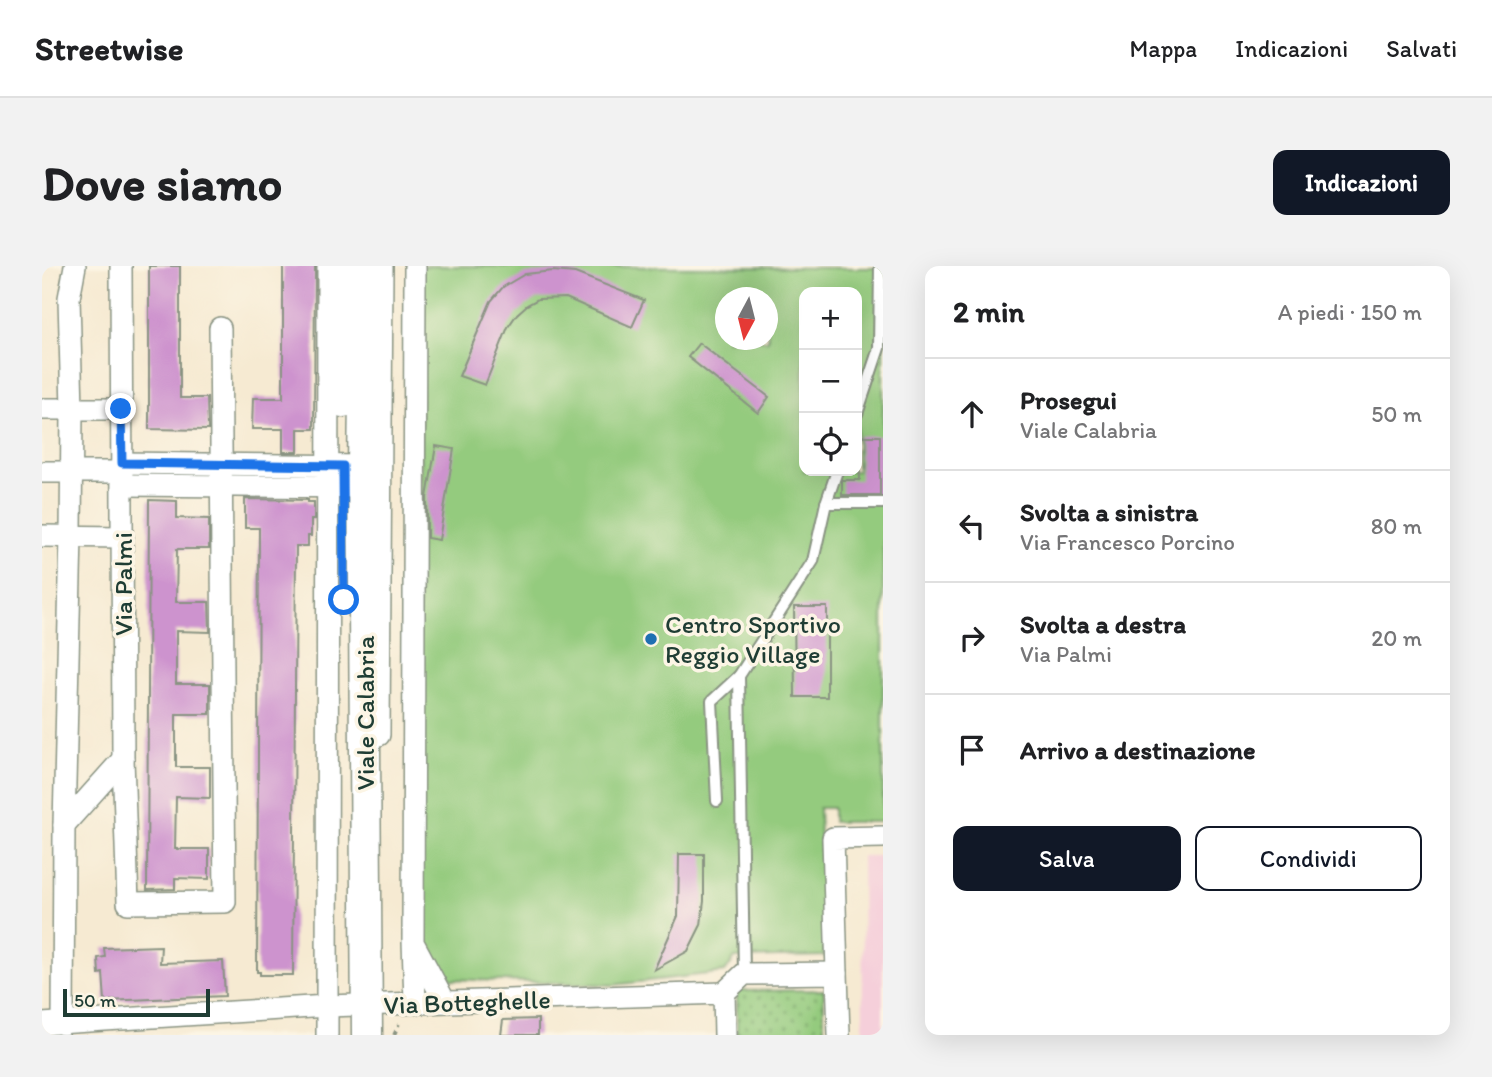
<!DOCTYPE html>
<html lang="it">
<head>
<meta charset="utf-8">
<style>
	:root { --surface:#fff; --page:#f2f2f2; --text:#202124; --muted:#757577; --line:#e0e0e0; --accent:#111827 }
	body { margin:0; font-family:Itim,sans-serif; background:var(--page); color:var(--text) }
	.controls { position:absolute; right:21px; top:21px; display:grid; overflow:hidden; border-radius:14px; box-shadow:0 7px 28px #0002 }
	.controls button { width:63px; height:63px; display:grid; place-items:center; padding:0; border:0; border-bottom:2px solid var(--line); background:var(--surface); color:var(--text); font:35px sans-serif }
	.compass { position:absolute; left:673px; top:21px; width:63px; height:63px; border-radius:50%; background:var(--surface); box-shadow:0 7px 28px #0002; rotate:187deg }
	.scale { position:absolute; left:21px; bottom:18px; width:147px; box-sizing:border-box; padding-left:7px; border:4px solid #1f3d34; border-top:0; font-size:19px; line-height:24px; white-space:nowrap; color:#1f3d34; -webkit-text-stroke:5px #fcf5e5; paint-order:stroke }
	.stop { position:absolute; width:21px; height:21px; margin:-16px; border:5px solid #1a73e8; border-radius:50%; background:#fff }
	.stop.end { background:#1a73e8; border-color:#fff; box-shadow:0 2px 7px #0008 }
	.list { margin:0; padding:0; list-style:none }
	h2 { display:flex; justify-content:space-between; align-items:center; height:91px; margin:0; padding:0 28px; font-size:30px }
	h2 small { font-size:23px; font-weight:400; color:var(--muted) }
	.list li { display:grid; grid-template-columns:46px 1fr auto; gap:21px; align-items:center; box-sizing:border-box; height:112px; padding:0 28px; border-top:2px solid var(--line) }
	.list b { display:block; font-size:26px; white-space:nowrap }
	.list p { margin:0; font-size:23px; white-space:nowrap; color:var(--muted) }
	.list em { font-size:23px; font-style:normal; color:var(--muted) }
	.actions { display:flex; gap:14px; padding:21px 28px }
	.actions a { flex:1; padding:16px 0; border:2px solid var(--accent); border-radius:14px; text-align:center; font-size:24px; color:var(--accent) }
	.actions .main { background:var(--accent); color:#fff }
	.icon { flex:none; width:38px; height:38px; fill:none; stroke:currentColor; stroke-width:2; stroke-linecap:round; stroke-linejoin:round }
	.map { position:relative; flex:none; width:841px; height:769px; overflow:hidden; border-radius:14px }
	header { display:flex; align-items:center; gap:42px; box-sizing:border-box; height:98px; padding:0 35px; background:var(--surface); border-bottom:2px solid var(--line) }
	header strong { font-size:33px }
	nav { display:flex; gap:38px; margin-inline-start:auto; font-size:24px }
	.intro { display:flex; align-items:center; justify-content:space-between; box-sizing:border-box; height:168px; padding:0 42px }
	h1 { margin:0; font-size:49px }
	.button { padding:18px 32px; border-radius:14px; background:var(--accent); color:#fff; font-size:24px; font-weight:700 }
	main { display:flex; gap:42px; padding:0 42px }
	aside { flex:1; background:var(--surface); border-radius:14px; box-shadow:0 7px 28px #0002 }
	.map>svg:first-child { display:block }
</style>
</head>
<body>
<header>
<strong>Streetwise</strong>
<nav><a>Mappa</a><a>Indicazioni</a><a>Salvati</a></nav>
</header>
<div class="intro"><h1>Dove siamo</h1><a class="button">Indicazioni</a></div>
<main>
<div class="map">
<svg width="841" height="769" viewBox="0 0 841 769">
	<defs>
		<pattern id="park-dots" width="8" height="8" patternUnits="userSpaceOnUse" patternTransform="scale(1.75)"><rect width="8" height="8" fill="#94cb7e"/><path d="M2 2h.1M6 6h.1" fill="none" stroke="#78a668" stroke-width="1.8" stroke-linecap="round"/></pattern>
	</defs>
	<rect width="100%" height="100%" fill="#fcf5e5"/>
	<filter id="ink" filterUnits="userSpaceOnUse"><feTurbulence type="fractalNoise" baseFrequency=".0143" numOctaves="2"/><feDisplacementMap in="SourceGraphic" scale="14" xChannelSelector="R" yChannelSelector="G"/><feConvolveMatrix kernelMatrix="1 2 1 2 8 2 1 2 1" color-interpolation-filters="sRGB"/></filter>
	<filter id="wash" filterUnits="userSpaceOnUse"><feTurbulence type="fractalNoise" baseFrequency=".00686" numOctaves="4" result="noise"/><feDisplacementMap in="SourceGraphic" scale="28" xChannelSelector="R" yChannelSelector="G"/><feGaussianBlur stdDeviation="1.57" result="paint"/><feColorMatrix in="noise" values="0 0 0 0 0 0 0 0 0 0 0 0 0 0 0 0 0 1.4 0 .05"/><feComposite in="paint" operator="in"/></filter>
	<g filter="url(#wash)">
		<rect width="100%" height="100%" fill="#f6ead2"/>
		<polygon fill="#f5cfda" points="820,590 841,590 841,769 821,769"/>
		<polygon fill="url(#park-dots)" stroke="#5a8459" stroke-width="2" points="782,724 782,769 695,769 695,725"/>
		<path fill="#94cb7e" stroke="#5a8459" stroke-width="2" fill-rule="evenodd" d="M380 0 841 2V556H791V542H777L782 690 693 692 683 706 571 719 406 713 374 666ZM762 26H815V205H762ZM684 32H726V74H684Z"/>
		<g id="blocks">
			<g fill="#cd93ce">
				<polygon points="107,0 138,0 138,132 165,132 166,164 107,163"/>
				<polygon points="241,0 273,0 272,163 256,163 256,186 241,186 241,163 210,163 211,132 241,132"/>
				<polygon points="511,5 533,7 602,34 590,61 524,32 496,33 485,39 475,48 466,61 443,119 417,110 449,35 461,21 483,8"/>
				<polygon points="657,77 727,131 716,147 646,91"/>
				<polygon points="817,170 838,170 838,229 800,229 800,214 818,214"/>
				<polygon points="394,180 412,183 397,274 385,272 385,231"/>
				<polygon points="203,233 266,234 266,236 272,236 272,254 269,254 269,270 266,270 266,280 254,280 251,709 218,709 218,706 215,706 217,262 203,262"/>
				<polygon points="107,234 135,235 135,252 167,253 167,283 135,283 134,336 167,336 168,366 134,365 134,418 168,418 168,448 134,448 134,501 168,501 168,532 134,531 133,583 167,583 167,613 133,612 133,623 105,624"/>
				<polygon points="752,341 785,341 785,431 753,431"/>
				<polygon points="637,588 662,588 662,635 659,659 646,685 612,704 636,650"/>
				<polygon points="119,680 118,697 181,695 183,730 63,735 61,707 57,708 56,692 63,691 62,682"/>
				<polygon points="496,753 496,769 459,769 461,754"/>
			</g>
		</g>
	</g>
	<g filter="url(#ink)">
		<use href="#blocks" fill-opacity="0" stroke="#8a9483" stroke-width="2"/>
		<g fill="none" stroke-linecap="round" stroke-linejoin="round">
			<defs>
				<g id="lane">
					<polyline points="815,148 837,82 838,0"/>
					<polyline points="784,237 795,205"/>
					<polyline points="675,535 670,435 697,410"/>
					<polyline points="702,708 697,410 771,295 784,237 841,237"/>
				</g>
				<g id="street">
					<polyline points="79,0 81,493 86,637 183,636 178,62"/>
					<polyline points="373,0 371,675 373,737"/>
					<polyline points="0,143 79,143"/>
					<polyline points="80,197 321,200"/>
					<polyline points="0,206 80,206"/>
					<polyline points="81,219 321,221"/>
					<polyline points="0,270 81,271"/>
					<polyline points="337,469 340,0"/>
					<polyline points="22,559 81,493"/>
					<polyline points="373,680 403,736"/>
					<polyline points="795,707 791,572 841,571"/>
					<polyline points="682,727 702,708 795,707 797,769"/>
					<polyline points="0,758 285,740 682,727 683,769"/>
					<polyline points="21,758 22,559 29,270 30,143 27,32 33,0"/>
					<polyline points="285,769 286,0"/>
				</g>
				<g id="secondary">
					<polyline points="324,0 321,200 325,769"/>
					<polyline points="301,136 302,0"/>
				</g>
			</defs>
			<use href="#lane" stroke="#8a9483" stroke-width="14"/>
			<use href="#street" stroke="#8a9483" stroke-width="24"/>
			<use href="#secondary" stroke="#8a9483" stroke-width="33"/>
			<polyline stroke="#8a9483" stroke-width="3.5" stroke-dasharray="5 5" stroke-linecap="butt" points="352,769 357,758"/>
			<use href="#lane" stroke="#fff" stroke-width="10"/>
			<use href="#street" stroke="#fff" stroke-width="21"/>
			<use href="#secondary" stroke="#fff" stroke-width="30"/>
		</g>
	</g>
	<g fill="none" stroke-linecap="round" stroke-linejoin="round" filter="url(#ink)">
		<polyline stroke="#1a73e8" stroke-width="9" points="79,143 80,197 301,200 302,334"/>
	</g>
	<circle fill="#1f6fb2" stroke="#fcf5e5" stroke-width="2.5" cx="609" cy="373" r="7"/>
	<g text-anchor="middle" stroke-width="7" stroke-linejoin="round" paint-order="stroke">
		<g font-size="26" fill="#1f3d34" stroke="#fcf5e5">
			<text transform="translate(81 318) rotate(-90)" y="9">Via Palmi</text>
			<text transform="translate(323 447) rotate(-90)" y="9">Viale Calabria</text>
			<text transform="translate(425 736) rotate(-2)" y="9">Via Botteghelle</text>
		</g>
		<g font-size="26" fill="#1f3d34" stroke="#fcf5e5" text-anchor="start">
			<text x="623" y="367">Centro Sportivo<tspan x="623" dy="30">Reggio Village</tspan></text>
		</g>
	</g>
</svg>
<div class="controls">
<button>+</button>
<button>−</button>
<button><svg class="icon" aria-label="locate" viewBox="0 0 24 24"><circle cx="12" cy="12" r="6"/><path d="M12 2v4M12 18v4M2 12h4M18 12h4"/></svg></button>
</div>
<svg class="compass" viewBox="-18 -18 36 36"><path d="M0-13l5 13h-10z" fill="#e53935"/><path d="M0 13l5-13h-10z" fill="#757577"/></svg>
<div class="scale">50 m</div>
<div class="stop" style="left:302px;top:334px"></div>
<div class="stop end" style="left:79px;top:143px"></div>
</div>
<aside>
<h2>2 min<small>A piedi · 150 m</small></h2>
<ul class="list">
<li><svg class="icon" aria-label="ahead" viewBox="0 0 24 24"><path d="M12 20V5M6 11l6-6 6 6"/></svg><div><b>Prosegui</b><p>Viale Calabria</p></div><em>50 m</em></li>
<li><svg class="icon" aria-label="left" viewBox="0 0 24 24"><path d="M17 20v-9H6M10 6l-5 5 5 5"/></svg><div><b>Svolta a sinistra</b><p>Via Francesco Porcino</p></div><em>80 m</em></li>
<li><svg class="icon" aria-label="right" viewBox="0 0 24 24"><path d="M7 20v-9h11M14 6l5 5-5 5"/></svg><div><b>Svolta a destra</b><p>Via Palmi</p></div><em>20 m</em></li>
<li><svg class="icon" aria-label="arrive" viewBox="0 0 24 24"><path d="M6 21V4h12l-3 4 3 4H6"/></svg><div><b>Arrivo a destinazione</b></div></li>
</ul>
<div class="actions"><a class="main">Salva</a><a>Condividi</a></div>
</aside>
</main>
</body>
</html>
